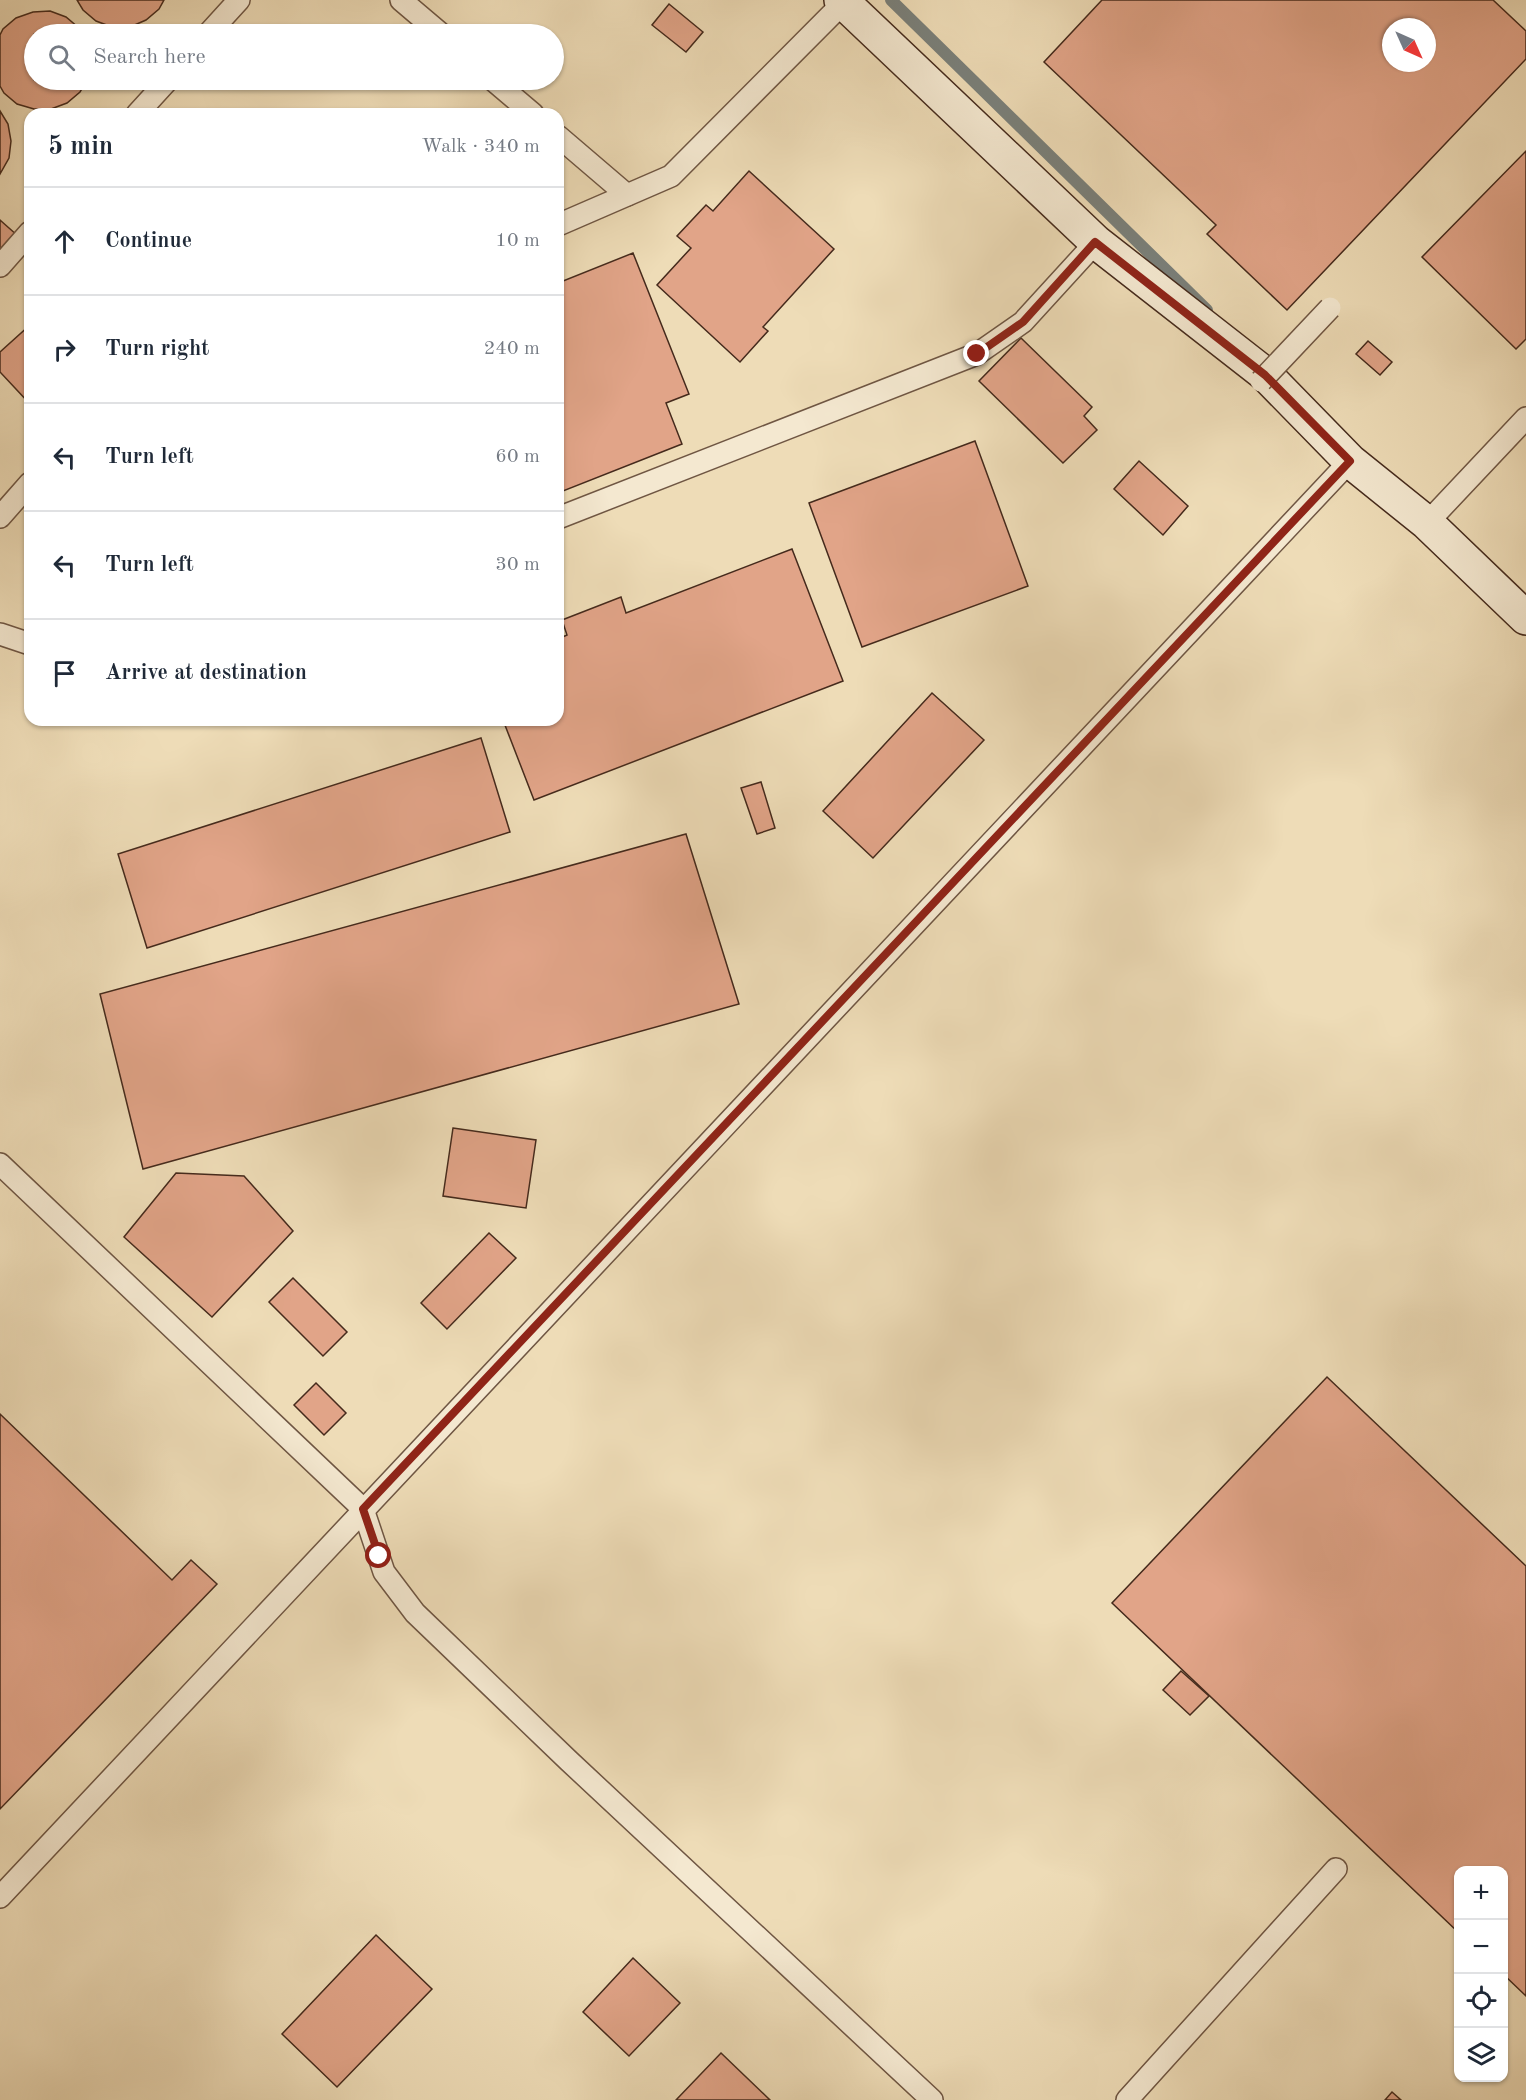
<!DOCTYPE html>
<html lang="en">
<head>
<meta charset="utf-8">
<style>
	:root { --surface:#fff; --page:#f6f6f7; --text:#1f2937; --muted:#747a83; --line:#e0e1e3 }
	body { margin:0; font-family:"Old Standard TT",serif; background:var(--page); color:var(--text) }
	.controls { position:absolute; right:18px; bottom:18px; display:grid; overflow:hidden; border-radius:12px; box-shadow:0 2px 4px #0004 }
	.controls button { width:54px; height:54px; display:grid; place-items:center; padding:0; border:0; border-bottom:2px solid var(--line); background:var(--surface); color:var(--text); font:30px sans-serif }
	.compass { position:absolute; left:1382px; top:18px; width:54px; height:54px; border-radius:50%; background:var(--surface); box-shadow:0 2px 4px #0004; rotate:135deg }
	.stop { position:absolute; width:18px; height:18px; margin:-14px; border:4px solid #8f2418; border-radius:50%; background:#fff }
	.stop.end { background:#8f2418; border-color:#fff; box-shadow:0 2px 6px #0008 }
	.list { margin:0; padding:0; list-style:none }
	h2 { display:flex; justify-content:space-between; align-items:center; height:78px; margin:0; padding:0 24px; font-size:26px }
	h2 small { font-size:20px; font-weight:400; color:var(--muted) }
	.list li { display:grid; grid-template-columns:39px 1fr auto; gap:18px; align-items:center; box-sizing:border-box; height:108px; padding:0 24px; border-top:2px solid var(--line) }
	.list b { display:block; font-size:22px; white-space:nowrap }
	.list em { font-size:20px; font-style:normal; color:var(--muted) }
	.icon { flex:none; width:33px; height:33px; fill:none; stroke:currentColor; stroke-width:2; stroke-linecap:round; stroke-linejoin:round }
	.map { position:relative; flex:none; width:1526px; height:2100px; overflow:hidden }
	.search { position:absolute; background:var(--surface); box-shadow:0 2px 4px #0004; left:24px; top:24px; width:540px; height:66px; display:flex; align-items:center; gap:15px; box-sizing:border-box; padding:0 21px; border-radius:33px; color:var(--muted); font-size:22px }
	.panel { position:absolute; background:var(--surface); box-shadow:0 2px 4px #0004; left:24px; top:108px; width:540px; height:618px; border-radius:18px }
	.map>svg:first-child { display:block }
</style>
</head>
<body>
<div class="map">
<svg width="1526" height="2100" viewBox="0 0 1526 2100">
	<rect width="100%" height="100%" fill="#eedcb7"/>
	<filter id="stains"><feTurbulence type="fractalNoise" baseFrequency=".00333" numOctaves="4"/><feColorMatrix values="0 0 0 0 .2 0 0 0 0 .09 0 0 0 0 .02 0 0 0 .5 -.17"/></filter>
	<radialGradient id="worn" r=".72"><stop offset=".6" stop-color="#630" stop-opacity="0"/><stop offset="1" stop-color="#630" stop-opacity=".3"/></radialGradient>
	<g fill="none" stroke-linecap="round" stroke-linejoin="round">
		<polyline stroke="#7a807a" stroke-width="12" points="891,0 1207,310"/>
	</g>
	<g fill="#e1a488" stroke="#452a1c" stroke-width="1.5" fill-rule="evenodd">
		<polygon points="77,0 164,0 159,9 146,20 130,27 112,27 96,21 83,10"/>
		<path d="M1102 0H1493L1526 31V59L1287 310 1207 234 1216 225 1044 62ZM1391 27H1427V63H1391Z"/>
		<polygon points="669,4 703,32 686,52 652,25"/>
		<polygon points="50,11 66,17 79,28 83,34 34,34 34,80 87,80 80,92 67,103 51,109 34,109 17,104 4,93 0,86 0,35 3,29 16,18 33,12"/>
		<polygon points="0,111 8,124 11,141 9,158 0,174"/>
		<polygon points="1526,151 1526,339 1516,349 1422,257"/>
		<polygon points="749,171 834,249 763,327 768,331 740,362 657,285 691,248 677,236 706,205 713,211"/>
		<polygon points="0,220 18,236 0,257"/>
		<polygon points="633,253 689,394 666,403 682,444 558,493 558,283"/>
		<polygon points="30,325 30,404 0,372 0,352"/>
		<polygon points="1021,338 1092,407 1084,416 1097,430 1063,463 979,381"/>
		<polygon points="1368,341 1392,362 1380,375 1356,354"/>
		<polygon points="975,441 1028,586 862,647 809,503"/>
		<polygon points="1139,461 1188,506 1163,535 1114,489"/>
		<polygon points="792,549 843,681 534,800 503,720 558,720 558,639 567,635 562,620 621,597 626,613"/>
		<polygon points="932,693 984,740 873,858 823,811"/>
		<polygon points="481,738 510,832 147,948 118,854"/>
		<polygon points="761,782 775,828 757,834 741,788"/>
		<polygon points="686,834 739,1004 143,1169 100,994"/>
		<polygon points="453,1128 536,1140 526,1208 443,1196"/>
		<polygon points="176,1173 244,1176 293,1231 212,1317 124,1237"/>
		<polygon points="489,1233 516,1258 447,1329 421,1303"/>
		<polygon points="293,1278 347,1332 323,1356 269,1302"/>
		<polygon points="1327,1377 1526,1566 1526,1996 1504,1975 1504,1870 1458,1870 1458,1932 1112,1603"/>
		<polygon points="316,1383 346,1413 324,1435 294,1405"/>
		<polygon points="0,1414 172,1580 191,1560 217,1584 0,1809"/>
		<polygon points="1181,1671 1209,1696 1190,1715 1163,1690"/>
		<polygon points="376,1935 432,1989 337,2087 282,2034"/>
		<polygon points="633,1958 680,2003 629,2056 583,2012"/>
		<polygon points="721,2053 770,2100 676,2100"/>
		<polygon points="1392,2092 1401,2100 1385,2100"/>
	</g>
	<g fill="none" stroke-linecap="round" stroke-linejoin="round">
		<defs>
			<g id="lane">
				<polyline points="401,0 441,34"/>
				<polyline points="208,34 239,0"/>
				<polyline points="493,80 533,114"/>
				<polyline points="137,114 168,80"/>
				<polyline points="558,136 627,195"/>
				<polyline points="558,225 671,176 844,2"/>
				<polyline points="0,266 30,232"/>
				<polyline points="0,517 30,483"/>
				<polyline points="558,518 977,354 1023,322 1096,242"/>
				<polyline points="1427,523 1526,418"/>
				<polyline points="0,634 30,644"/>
				<polyline points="0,1164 363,1509 384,1572 415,1613 569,1761 932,2100"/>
				<polyline points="0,1897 1350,461"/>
				<polyline points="1127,2100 1336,1869"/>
			</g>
			<polyline id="secondary" points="841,0 1096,242 1265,374 1350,461 1427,523 1526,618"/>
		</defs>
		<use href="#lane" stroke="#6f5643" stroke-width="24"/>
		<use href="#secondary" stroke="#452a1c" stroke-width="36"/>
		<use href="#lane" stroke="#f4e8d0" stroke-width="21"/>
		<use href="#secondary" stroke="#f4e8d0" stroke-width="33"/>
		<defs>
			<polyline id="lane-bridge" points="1261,381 1330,308"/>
		</defs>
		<use href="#lane-bridge" stroke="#6f5643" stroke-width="24" stroke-linecap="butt"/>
		<use href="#lane-bridge" stroke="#f4e8d0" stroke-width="21"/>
	</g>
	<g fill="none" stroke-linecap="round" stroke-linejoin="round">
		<polyline stroke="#8f2418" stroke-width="8" points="379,1556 363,1509 1350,461 1265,375 1095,242 1023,322 977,354"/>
	</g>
	<rect width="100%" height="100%" filter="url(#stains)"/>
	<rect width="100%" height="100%" fill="url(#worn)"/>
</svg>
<div class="controls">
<button>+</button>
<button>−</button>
<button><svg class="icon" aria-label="locate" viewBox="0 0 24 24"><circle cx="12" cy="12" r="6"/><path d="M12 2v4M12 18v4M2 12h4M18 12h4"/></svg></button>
<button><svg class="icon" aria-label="layers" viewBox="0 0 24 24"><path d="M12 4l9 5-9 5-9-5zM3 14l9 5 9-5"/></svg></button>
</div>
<svg class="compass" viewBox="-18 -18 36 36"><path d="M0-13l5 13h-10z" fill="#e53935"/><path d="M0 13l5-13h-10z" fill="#747a83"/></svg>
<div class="stop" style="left:379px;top:1556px"></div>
<div class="stop end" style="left:977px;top:354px"></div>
<div class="search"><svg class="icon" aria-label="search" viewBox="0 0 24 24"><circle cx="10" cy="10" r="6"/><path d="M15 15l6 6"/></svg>Search here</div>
<section class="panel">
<h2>5 min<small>Walk · 340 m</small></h2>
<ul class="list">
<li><svg class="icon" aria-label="ahead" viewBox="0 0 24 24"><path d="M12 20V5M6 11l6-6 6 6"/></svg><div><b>Continue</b></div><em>10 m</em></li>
<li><svg class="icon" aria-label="right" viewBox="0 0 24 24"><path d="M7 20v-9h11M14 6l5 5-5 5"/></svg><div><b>Turn right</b></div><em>240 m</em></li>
<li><svg class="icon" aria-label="left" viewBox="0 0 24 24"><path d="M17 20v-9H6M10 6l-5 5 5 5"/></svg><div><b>Turn left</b></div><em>60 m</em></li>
<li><svg class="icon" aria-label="left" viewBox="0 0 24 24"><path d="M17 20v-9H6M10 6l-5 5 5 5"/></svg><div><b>Turn left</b></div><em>30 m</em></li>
<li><svg class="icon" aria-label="arrive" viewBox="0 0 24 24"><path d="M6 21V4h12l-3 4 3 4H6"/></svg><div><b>Arrive at destination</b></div></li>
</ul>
</section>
</div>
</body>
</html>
